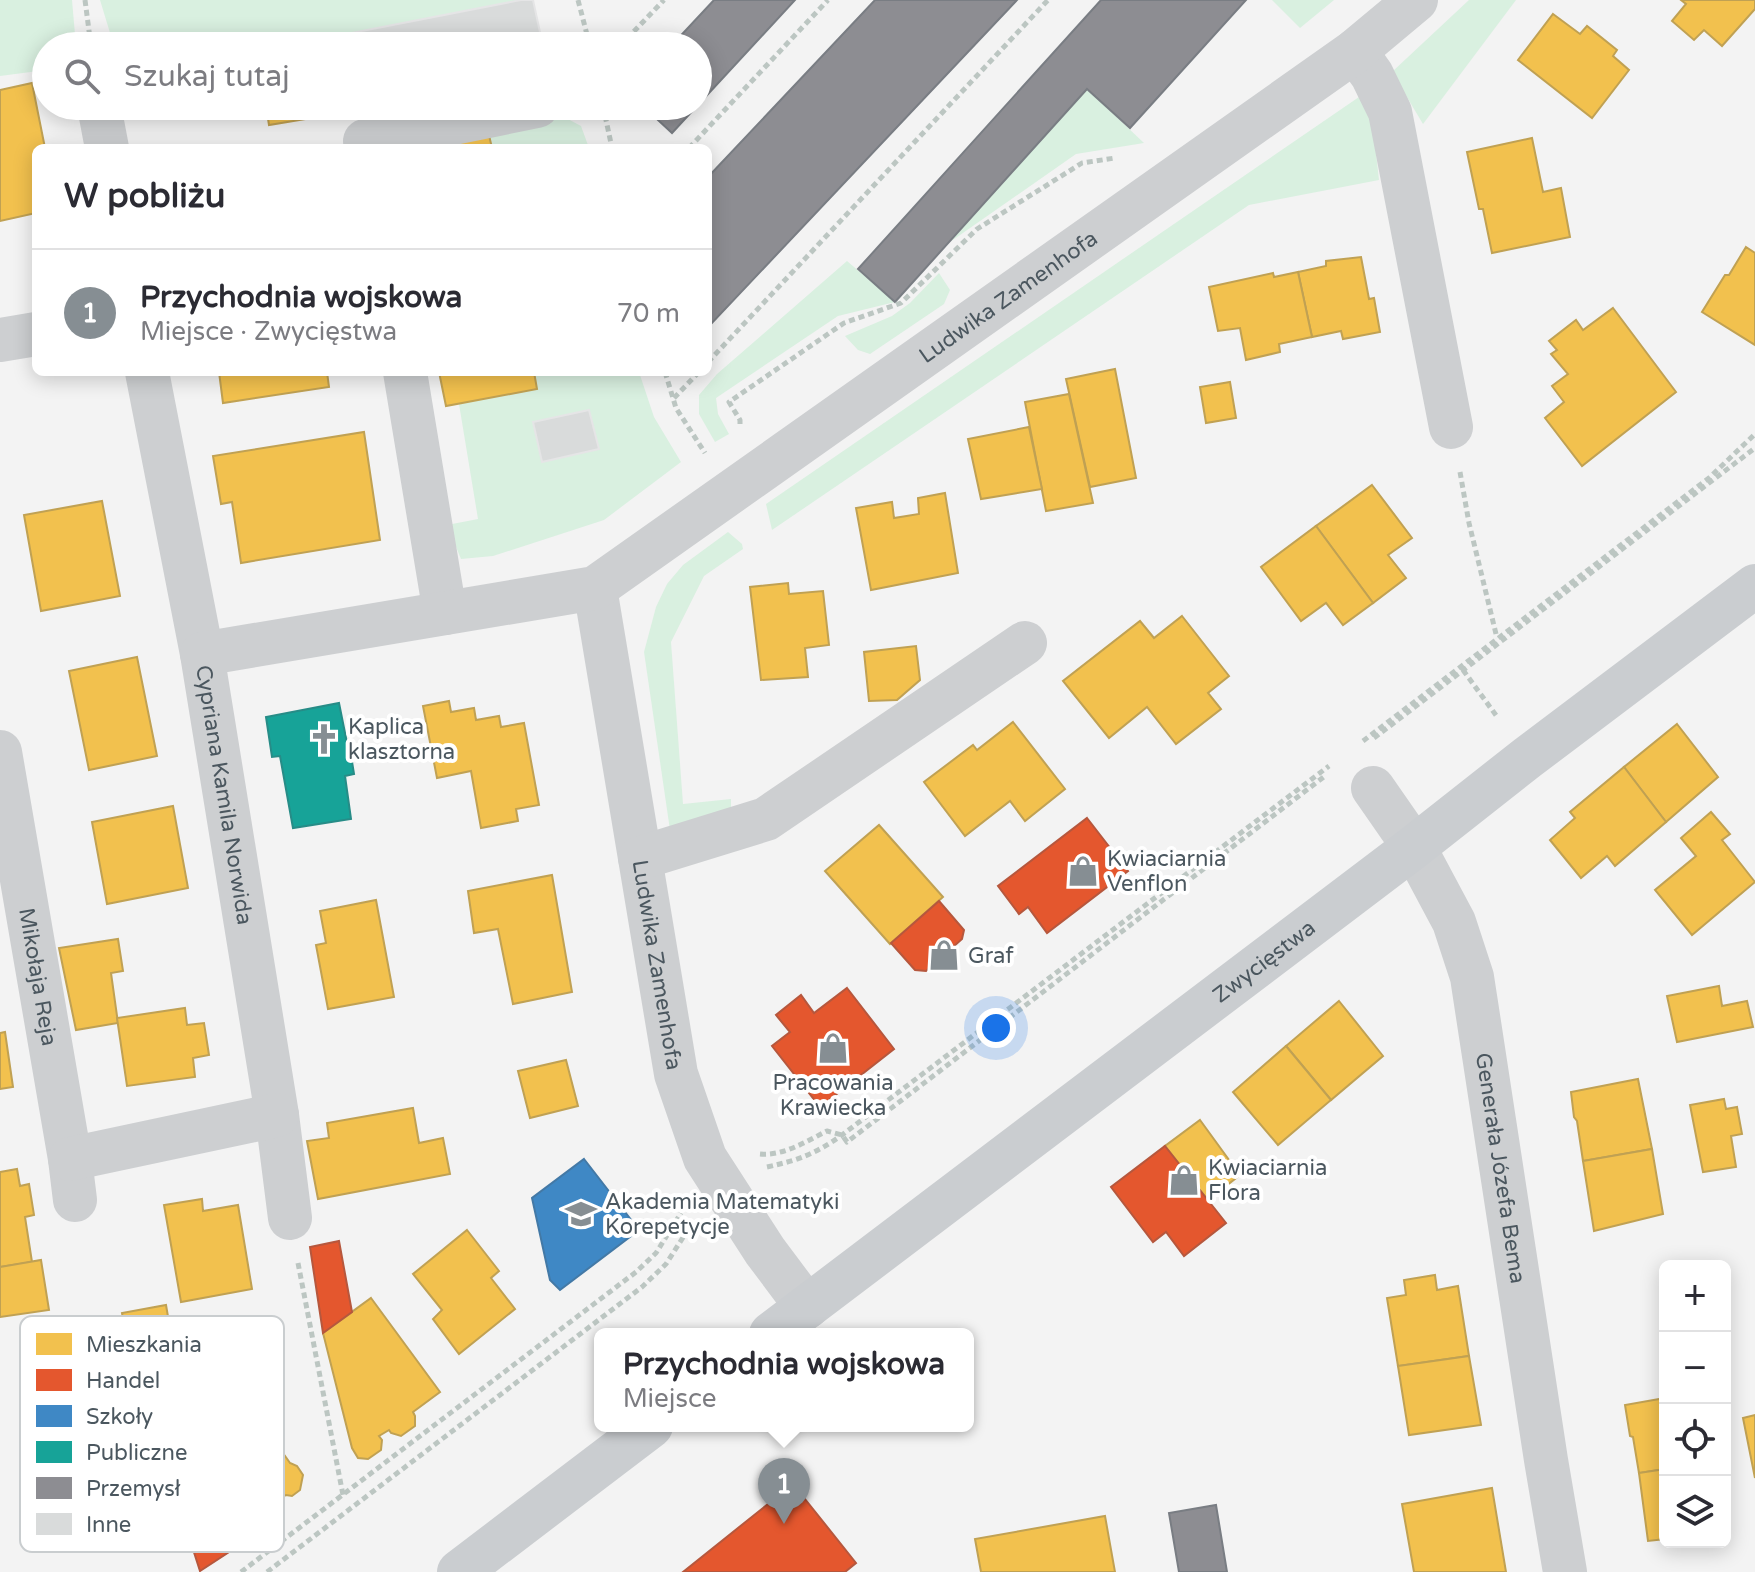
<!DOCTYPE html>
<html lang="pl">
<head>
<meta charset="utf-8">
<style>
	:root { --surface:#fff; --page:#f7f7f7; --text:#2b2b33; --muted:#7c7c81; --line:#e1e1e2; --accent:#868e93 }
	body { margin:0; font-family:"Varela Round",sans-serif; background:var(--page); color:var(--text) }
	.controls { position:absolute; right:24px; bottom:24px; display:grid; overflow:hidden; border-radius:12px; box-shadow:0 4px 20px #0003 }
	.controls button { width:72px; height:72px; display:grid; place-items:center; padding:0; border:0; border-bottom:2px solid var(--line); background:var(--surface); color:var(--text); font:40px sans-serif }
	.you { position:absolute; left:996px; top:1028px; width:28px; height:28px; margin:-20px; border:6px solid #fff; border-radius:50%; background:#1a73e8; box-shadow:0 0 0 12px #1a73e833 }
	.badge { display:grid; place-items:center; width:52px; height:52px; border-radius:50%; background:var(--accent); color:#fff; font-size:26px; font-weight:700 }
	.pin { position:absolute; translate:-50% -66px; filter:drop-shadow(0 2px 4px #0008) }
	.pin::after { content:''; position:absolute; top:42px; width:28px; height:24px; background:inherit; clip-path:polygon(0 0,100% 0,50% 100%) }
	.popup { position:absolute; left:594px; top:1328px; width:380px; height:104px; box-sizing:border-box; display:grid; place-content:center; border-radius:12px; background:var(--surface); filter:drop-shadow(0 2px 6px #0005); font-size:26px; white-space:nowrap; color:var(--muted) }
	.popup b { font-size:30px; color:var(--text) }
	.popup::after { content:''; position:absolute; left:50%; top:100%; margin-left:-16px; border:16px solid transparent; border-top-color:var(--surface) }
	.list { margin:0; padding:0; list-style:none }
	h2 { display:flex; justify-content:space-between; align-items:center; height:104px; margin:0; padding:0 32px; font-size:34px }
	h2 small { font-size:26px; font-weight:400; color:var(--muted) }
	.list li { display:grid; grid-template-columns:52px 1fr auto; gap:24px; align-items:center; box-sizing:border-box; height:128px; padding:0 32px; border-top:2px solid var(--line) }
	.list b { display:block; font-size:30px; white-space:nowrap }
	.list p { margin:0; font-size:26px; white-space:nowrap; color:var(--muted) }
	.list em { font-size:26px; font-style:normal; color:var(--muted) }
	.icon { flex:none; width:44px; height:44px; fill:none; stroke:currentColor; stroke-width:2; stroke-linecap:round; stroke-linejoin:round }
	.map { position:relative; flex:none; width:1755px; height:1572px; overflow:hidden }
	.search { position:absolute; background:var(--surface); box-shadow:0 4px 20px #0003; left:32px; top:32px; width:680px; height:88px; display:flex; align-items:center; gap:20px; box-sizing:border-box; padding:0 28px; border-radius:44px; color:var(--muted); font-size:30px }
	.panel { position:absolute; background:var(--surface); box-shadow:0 4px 20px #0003; left:32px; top:144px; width:680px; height:232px; border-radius:12px }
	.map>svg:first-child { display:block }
</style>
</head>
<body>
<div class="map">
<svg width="1755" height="1572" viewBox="0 0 1755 1572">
	<rect width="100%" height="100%" fill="#f3f3f3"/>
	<g fill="#d9f0e0">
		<polygon points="0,0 72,0 76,46 46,46 46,70 0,76"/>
		<polygon points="100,0 521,0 336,36 293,34 207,46 114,46"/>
		<polygon points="1272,0 1334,0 1300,28"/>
		<polygon points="1469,0 1516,0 1423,124 1392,72"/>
		<polygon points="1087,89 1144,143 1076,154 950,242"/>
		<polygon points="1359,97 1373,126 1379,180 1249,205 772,530 766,504"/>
		<polygon points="566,118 581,126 589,148 492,148 488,131"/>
		<polygon points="847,261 895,302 838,316 716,398 718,414 729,434 715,442 699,414 699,395 717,374"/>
		<polygon points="939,273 950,290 944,304 870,354 858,350 845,336 892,316 910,303"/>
		<polygon points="534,372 639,372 654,417 681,462 604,520 493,556 461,559 447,525 478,519 459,404 537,389"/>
		<polygon points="728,532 742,544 743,549 704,576 671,642 683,804 731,799 731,809 670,830 644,652 656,607 667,584 683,565"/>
	</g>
	<g fill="#f2c14e" stroke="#c0a153" stroke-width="2">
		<polygon points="1681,0 1755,0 1755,9 1722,46 1704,30 1694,40 1672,21 1686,4"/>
		<polygon points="1553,14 1580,34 1587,26 1617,50 1613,56 1629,70 1592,118 1518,60"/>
		<polygon points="32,83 45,148 36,148 36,213 0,221 0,90"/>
		<polygon points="266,106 317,106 318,117 269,125"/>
		<polygon points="488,131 492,148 405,148"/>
		<polygon points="1532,138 1543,192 1561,188 1570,237 1492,253 1483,209 1479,209 1467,152"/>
		<polygon points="1746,247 1755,253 1755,345 1702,312 1725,275 1729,275"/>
		<polygon points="1361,257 1369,299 1374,298 1380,332 1343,339 1341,331 1312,337 1298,272 1326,266 1326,261"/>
		<polygon points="1298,272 1312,337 1279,344 1280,352 1246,360 1240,328 1218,331 1209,287 1273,273 1274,277"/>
		<polygon points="1613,308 1676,392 1582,466 1545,418 1564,402 1552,386 1568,374 1551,354 1557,350 1549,341 1576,320 1583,330"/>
		<polygon points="1115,369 1136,478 1090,487 1066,379"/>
		<polygon points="219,372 327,372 329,387 223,403"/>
		<polygon points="439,372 534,372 537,389 446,406"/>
		<polygon points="1230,382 1236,418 1206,423 1200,387"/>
		<polygon points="1069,394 1093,503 1046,511 1025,402"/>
		<polygon points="1029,427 1042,489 981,499 968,439"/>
		<polygon points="364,432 380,540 241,563 232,502 221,504 213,456"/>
		<polygon points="1372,485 1412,538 1388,555 1406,578 1373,603 1316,526"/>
		<polygon points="945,493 958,573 871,590 856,508 892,502 894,518 919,514 918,498"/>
		<polygon points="102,501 120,596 41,611 24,515"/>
		<polygon points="1316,526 1373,603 1343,625 1326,603 1301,621 1261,567"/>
		<polygon points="788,583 789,594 823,591 829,645 805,648 808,677 761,680 750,587"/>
		<polygon points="1182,616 1229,676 1208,693 1221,709 1176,744 1147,707 1109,738 1063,681 1140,621 1154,638"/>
		<polygon points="916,646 920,680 897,700 869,701 864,652"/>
		<polygon points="137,657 157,756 89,770 69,671"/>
		<polygon points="449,701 451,712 474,708 476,720 499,716 501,727 524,723 539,805 516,809 518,821 481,828 471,771 437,778 423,706"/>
		<polygon points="1013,722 1065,789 1025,821 1010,801 965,836 924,782 973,745 977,750"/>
		<polygon points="1677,724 1718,777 1666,822 1624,767"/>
		<polygon points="1624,767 1666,822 1615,866 1607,856 1581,878 1550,840 1575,818 1570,812"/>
		<polygon points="173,806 188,888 107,904 92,822"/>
		<polygon points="1711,812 1730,834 1722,840 1755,882 1692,935 1655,890 1696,856 1681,838"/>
		<polygon points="879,825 943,897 890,944 825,871"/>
		<polygon points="552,875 572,992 513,1004 498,929 474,933 468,891"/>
		<polygon points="376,900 394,997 328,1009 316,945 326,943 320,911"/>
		<polygon points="118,939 123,971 111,973 118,1023 76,1030 59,948"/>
		<polygon points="1719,986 1722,1006 1747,1001 1753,1027 1677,1042 1667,996"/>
		<polygon points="1339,1001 1383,1056 1331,1100 1286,1046"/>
		<polygon points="185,1008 187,1025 204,1023 209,1055 193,1058 195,1077 127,1086 117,1018"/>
		<polygon points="5,1032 13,1087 0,1089 0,1033"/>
		<polygon points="1286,1046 1331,1100 1278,1145 1233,1092"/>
		<polygon points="566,1060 578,1106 530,1118 518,1071"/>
		<polygon points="1638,1079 1652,1149 1583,1161 1577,1121 1574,1117 1571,1092"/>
		<polygon points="1724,1099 1726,1109 1737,1107 1742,1134 1731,1136 1736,1167 1703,1172 1690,1105"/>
		<polygon points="413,1108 419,1143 443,1138 450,1174 318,1199 307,1141 329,1138 327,1123"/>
		<polygon points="1200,1120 1240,1175 1208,1200 1165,1146"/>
		<polygon points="1652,1149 1663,1214 1594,1231 1583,1161"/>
		<polygon points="17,1169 20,1186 29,1184 34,1215 25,1217 32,1262 0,1267 0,1172"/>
		<polygon points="202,1199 203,1211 238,1205 252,1289 181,1302 164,1205"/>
		<polygon points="467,1230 499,1271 491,1278 515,1309 459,1354 433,1319 442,1310 413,1274"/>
		<polygon points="41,1260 49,1310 0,1317 0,1267"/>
		<polygon points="1435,1275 1437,1290 1458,1286 1469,1356 1398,1366 1387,1298 1406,1295 1404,1280"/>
		<polygon points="371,1298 440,1392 413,1412 415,1416 415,1426 401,1436 391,1433 389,1430 379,1436 382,1440 381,1450 368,1459 358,1458 352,1448 323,1333"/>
		<polygon points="166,1305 184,1409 140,1422 122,1313"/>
		<polygon points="1469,1356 1481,1425 1409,1435 1398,1366"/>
		<polygon points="1665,1398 1665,1469 1639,1473 1633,1437 1630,1436 1625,1405"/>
		<polygon points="1755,1415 1755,1478 1743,1418"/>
		<polygon points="257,1416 290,1463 297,1466 303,1475 300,1490 292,1496 286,1495 239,1525 192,1461"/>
		<polygon points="1665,1469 1665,1539 1648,1541 1639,1473"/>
		<polygon points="1492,1488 1506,1572 1414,1572 1402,1504"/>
		<polygon points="1105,1516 1115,1572 981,1572 975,1539"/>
	</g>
	<g fill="#e4572e" stroke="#b6573d" stroke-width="2">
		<polygon points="1087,818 1128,871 1047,933 1028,907 1019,914 998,886"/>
		<polygon points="939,901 964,930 962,939 926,971 915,970 891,943"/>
		<polygon points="847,988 894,1049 820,1107 772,1046 790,1032 776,1015 801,995 814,1013"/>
		<polygon points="1165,1146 1226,1223 1184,1256 1166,1232 1153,1242 1111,1187"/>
		<polygon points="339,1241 352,1312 323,1333 310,1247"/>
		<polygon points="201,1473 249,1539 200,1571 174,1490"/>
		<polygon points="793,1484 856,1563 845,1572 683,1572"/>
	</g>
	<polygon fill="#3f88c5" stroke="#4379a6" stroke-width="2" points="584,1159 639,1230 560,1290 550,1280 532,1198"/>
	<polygon fill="#17a398" stroke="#278c87" stroke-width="2" points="339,703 347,743 349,743 354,774 345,776 351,819 293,828 280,756 272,757 266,717"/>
	<g fill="#8d8d92" stroke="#797d83" stroke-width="2">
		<polygon points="714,0 795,0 698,105 698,46 671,46"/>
		<polygon points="875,0 1017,0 711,324 708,322 708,177"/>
		<polygon points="1101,0 1246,0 1130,128 1087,89 895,302 858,269"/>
		<polygon points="643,106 697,106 672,133"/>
		<polygon points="1216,1505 1227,1572 1179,1572 1169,1513"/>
	</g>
	<g fill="#d9dbdb" stroke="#e5e5e6" stroke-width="2">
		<polygon points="521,0 533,0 543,46 337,46 336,36"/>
		<polygon points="589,410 599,449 542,462 533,422"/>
	</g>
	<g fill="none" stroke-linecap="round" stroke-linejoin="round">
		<g stroke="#bcc6c2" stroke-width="5" stroke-dasharray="6 4" stroke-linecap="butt">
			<polyline points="85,0 91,46"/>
			<polyline points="578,0 590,46"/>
			<polyline points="620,46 664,0"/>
			<polyline points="603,106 612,148"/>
			<polyline points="689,148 828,0"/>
			<polyline points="708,362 1048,0"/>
			<polyline points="665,372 676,408 705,453"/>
			<polyline points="674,398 699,372"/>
			<polyline points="740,424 740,420 729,402 844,323 901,303 977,229 1082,163 1115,158"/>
			<polyline points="1460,472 1469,523 1497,638"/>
			<polyline points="1463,670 1498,718"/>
			<polyline points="1374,738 1755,448"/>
			<polyline points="1363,741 1709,478 1755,434"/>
			<path d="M760 1154C784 1156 807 1141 827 1131L842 1135 847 1142 1325 776"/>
			<path d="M767 1167C799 1160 815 1154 842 1135L1329 766"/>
			<polyline points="298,1263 343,1495"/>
			<polyline points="241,1572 636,1272 656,1253 681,1213"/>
			<polyline points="267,1572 642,1287 666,1264 691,1225"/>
		</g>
		<g stroke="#cdcfd1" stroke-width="44">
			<polyline points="1355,51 1372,75 1390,112 1451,427"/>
			<polyline points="99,106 107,148"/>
			<polyline points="367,148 365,141 537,106"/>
			<polyline points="0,340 36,334"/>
			<path id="s1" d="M147 372 202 654 277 1115 290 1218"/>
			<polyline points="405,372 445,613"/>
			<path id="s2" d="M595 588 676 1074 705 1158 765 1251 807 1307"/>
			<path id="s3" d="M202 654 595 588 1355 51 1416 0"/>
			<path id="s4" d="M0 752 70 1159 75 1200"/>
			<path id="s5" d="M1373 788 1414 847 1454 922 1472 977 1546 1460 1565 1572"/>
			<polyline points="640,858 766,819 1025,643"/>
			<polyline points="70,1159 277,1115"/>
		</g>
		<g stroke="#cacdd0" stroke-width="44">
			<path id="s6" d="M771 1334 1414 847 1527 758 1755 586"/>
			<polyline points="459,1572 651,1426"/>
		</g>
	</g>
	<defs>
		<symbol id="church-bare" viewBox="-9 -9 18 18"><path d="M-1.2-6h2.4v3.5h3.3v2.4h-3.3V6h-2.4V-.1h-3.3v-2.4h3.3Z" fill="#868e93" stroke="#fff" stroke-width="2.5" paint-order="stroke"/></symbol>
		<symbol id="shop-bare" viewBox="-9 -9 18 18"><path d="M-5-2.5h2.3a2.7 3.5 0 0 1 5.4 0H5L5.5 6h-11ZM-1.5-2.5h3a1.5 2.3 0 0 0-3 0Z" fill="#868e93" stroke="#fff" stroke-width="2.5" paint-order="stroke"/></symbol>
		<symbol id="school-bare" viewBox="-9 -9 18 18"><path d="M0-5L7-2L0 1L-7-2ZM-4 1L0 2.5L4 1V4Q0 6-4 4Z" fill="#868e93" stroke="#fff" stroke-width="2.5" paint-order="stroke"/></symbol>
	</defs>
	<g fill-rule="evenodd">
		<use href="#church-bare" x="302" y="717" width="44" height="44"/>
		<use href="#shop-bare" x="1061" y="849" width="44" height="44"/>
		<use href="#shop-bare" x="922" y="933" width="44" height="44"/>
		<use href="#shop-bare" x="811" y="1026" width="44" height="44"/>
		<use href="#shop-bare" x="1162" y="1158" width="44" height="44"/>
		<use href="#school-bare" x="559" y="1192" width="44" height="44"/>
	</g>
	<g text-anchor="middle" stroke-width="8" stroke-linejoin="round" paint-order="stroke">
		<g font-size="22" fill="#4b575f" stroke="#fff">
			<text dy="8" stroke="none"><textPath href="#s3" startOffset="904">Ludwika Zamenhofa</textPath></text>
			<text dy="8" stroke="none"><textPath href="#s1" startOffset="430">Cypriana Kamila Norwida</textPath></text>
			<text dy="8" stroke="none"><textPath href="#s6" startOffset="618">Zwycięstwa</textPath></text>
			<text dy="8" stroke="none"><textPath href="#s2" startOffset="382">Ludwika Zamenhofa</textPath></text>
			<text dy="8" stroke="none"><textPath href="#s4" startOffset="228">Mikołaja Reja</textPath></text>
			<text dy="8" stroke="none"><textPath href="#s5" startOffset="408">Generała Józefa Bema</textPath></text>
		</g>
		<g font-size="22" fill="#4b575f" stroke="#fff" text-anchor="start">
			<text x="348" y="734">Kaplica<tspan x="348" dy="25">klasztorna</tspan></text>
			<text x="1107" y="866">Kwiaciarnia<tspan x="1107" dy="25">Venflon</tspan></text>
			<text x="968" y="963">Graf</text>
			<text x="833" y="1090" text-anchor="middle">Pracowania<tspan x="833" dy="25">Krawiecka</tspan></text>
			<text x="1208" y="1175">Kwiaciarnia<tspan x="1208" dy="25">Flora</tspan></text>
			<text x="605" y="1209">Akademia Matematyki<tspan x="605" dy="25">Korepetycje</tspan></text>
		</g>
	</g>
	<rect x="20" y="1316" width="264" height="236" rx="12" fill="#fff" stroke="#c9cdcf" stroke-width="2"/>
	<rect x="36" y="1333" width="36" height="22" fill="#f2c14e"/>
	<rect x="36" y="1369" width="36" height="22" fill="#e4572e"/>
	<rect x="36" y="1405" width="36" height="22" fill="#3f88c5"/>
	<rect x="36" y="1441" width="36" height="22" fill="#17a398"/>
	<rect x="36" y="1477" width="36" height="22" fill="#8d8d92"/>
	<rect x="36" y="1513" width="36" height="22" fill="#d9dbdb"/>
	<g font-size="22" fill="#4b575f">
		<text x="86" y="1352">Mieszkania</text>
		<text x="86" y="1388">Handel</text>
		<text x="86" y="1424">Szkoły</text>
		<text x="86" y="1460">Publiczne</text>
		<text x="86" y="1496">Przemysł</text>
		<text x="86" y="1532">Inne</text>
	</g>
</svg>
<div class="controls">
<button>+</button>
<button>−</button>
<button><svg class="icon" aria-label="locate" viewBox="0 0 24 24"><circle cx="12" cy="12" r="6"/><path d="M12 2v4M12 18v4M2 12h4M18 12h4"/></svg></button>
<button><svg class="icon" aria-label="layers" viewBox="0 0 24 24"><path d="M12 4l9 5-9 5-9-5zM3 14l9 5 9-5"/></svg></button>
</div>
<div class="you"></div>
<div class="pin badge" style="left:784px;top:1524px">1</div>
<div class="popup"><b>Przychodnia wojskowa</b>Miejsce</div>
<div class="search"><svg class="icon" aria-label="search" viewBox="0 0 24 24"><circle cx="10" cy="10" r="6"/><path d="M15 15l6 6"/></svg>Szukaj tutaj</div>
<section class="panel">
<h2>W pobliżu<small></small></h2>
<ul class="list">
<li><span class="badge">1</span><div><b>Przychodnia wojskowa</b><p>Miejsce · Zwycięstwa</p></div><em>70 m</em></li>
</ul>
</section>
</div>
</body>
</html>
